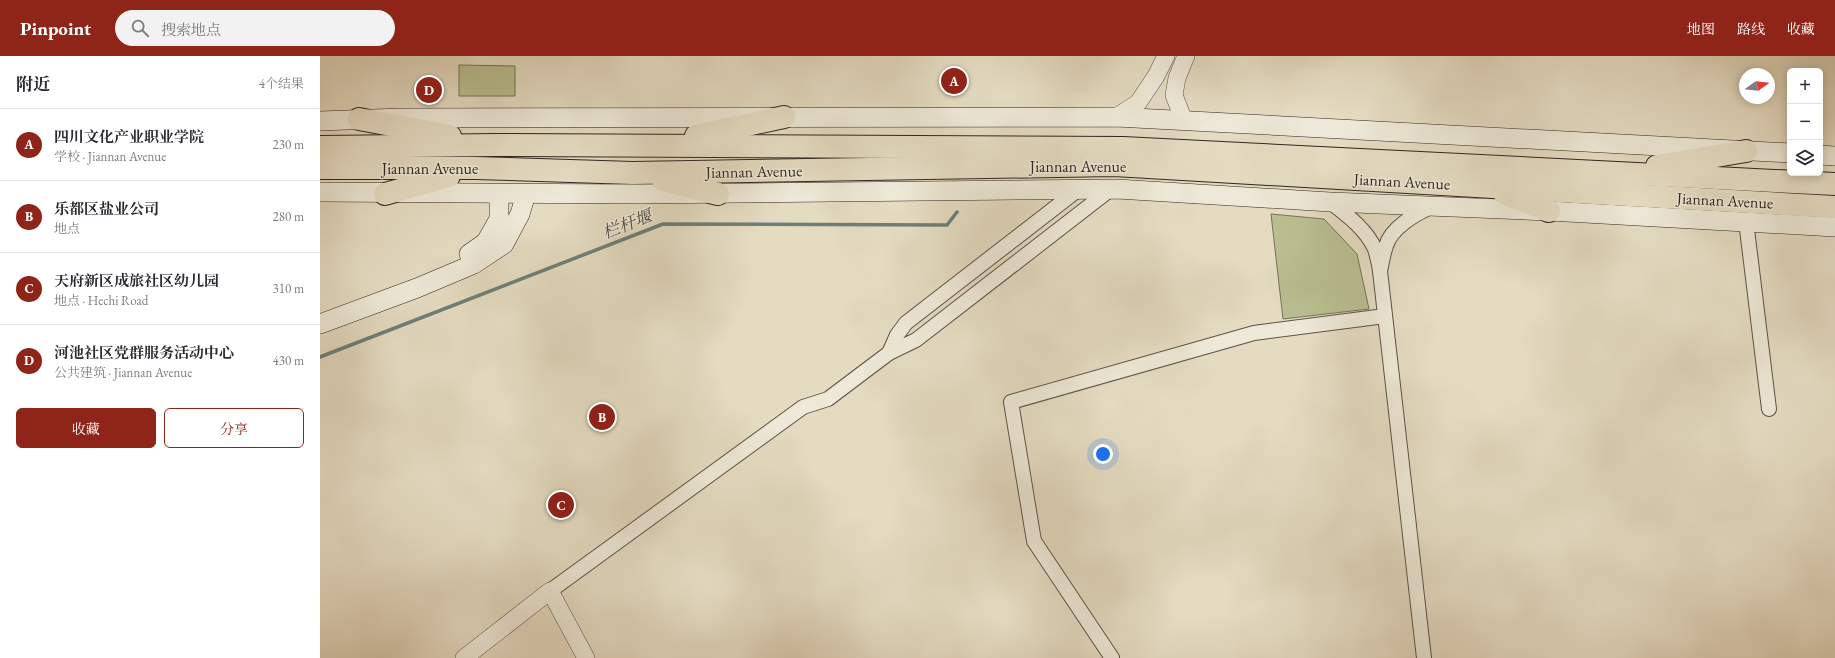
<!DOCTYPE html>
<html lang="zh">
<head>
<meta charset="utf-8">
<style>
	:root { --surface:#fff; --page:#f2f2f3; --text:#2b2b33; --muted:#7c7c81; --line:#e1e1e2; --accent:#8f2418 }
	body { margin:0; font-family:"EB Garamond","Noto Serif SC",serif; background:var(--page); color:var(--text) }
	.controls { position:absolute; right:12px; top:12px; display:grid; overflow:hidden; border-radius:6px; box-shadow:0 2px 10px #0003 }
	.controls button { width:36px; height:36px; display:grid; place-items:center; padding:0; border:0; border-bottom:1px solid var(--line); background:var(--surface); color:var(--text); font:20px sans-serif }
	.compass { position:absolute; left:1419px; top:12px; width:36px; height:36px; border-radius:50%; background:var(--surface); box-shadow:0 2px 10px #0003; rotate:75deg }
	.you { position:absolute; left:783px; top:398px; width:14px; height:14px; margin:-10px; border:3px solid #fff; border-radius:50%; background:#1a73e8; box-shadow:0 0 0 6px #1a73e833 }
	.badge { display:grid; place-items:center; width:26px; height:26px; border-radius:50%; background:var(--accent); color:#fff; font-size:13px; font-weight:700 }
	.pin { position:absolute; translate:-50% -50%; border:2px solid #fff; box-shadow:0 1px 4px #0006 }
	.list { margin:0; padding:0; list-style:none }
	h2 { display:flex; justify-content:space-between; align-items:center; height:52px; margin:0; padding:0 16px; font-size:17px }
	h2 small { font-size:13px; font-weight:400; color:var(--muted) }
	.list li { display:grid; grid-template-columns:26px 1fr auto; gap:12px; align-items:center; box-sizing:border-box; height:72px; padding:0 16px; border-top:1px solid var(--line) }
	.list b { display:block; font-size:15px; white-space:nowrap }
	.list p { margin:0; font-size:13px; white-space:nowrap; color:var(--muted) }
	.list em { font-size:13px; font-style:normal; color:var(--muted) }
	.actions { display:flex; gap:8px; padding:12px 16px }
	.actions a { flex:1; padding:9px 0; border:1px solid var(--accent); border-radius:6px; text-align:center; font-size:14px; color:var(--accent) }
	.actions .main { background:var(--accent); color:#fff }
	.icon { flex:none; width:22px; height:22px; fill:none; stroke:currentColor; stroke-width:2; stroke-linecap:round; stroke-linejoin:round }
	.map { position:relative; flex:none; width:1515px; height:602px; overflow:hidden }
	header { display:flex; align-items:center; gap:24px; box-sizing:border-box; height:56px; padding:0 20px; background:var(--accent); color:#fff }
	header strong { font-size:19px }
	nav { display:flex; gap:22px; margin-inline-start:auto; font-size:14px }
	.search { width:280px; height:36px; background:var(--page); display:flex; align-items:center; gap:10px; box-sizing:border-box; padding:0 14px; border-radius:22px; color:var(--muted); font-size:15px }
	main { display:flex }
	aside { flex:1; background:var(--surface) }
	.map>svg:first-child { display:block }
</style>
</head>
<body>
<header>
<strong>Pinpoint</strong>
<div class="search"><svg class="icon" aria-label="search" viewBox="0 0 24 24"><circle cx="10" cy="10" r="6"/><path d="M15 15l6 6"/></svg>搜索地点</div>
<nav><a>地图</a><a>路线</a><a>收藏</a></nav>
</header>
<main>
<aside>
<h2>附近<small>4个结果</small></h2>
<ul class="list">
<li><span class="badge">A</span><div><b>四川文化产业职业学院</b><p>学校 · Jiannan Avenue</p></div><em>230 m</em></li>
<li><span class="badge">B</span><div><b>乐都区盐业公司</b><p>地点</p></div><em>280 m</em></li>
<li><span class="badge">C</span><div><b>天府新区成旅社区幼儿园</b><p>地点 · Hechi Road</p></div><em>310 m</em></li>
<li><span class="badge">D</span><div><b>河池社区党群服务活动中心</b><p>公共建筑 · Jiannan Avenue</p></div><em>430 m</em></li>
</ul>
<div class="actions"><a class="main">收藏</a><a>分享</a></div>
</aside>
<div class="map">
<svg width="1515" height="602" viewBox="0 0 1515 602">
	<rect width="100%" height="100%" fill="#e4dbc1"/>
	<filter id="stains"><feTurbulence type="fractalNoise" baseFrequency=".005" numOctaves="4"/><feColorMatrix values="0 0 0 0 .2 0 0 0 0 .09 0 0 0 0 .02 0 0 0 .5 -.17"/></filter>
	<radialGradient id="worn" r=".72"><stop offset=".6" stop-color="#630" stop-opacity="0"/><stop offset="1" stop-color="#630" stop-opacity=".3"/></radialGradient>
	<g fill="#b9be90" stroke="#767258">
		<polygon points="139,9 195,10 195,40 139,40"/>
		<polygon points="951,158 1004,163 1037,198 1049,253 963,263"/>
	</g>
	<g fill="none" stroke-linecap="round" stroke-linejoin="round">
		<polyline stroke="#6d7f79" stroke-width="3.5" points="0,301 343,168 627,169 637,156"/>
		<defs>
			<g id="minor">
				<polyline points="759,133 586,267 577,279 569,297 596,284 791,133"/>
				<path d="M1010 146C1027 159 1046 173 1055 193 1057 200 1059 208 1060 215 1062 207 1063 198 1066 190 1071 172 1095 158 1111 151"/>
				<polyline points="1426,165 1449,353"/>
				<polyline points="1060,215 1104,602"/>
				<polyline points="230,535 483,351 508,343 569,297"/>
				<polyline points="792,602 714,485 691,346 934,277 1065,260"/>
			</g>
			<g id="tertiary">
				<polyline points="796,61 818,47 836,20 846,0"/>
				<polyline points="864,65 854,39 857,22 866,0"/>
				<polyline points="144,602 230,535 266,602"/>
			</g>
			<g id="secondary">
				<polyline points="0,65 80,62 796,61 1470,97"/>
				<polyline points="1500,99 1515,100"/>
				<polyline points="0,136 319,138 797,133 1010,146 1229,155 1515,171"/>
				<polyline points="149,198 166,186 179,163 179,138"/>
				<polyline points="0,268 97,232 154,208 184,188 200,158 206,138"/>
			</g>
			<g id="trunk">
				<polyline points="39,63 130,80"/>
				<polyline points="376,80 464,61"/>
				<polyline points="0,91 175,89 803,92 1515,128"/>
				<polyline points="1337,110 1426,95"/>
				<polyline points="0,112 155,112 313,117 794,109 1515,151"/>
				<polyline points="343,124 398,138"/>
				<polyline points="1184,137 1229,155"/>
				<polyline points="65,138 129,120"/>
			</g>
		</defs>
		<use href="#minor" stroke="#5e5248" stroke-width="16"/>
		<use href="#tertiary" stroke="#5e5248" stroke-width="18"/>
		<use href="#secondary" stroke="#322520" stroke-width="20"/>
		<use href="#trunk" stroke="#322520" stroke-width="24"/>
		<use href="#minor" stroke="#ede8d7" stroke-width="14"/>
		<use href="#tertiary" stroke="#ede8d7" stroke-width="17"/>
		<use href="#secondary" stroke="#ede8d7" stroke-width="19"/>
		<use href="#trunk" stroke="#e4dbc1" stroke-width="22"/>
	</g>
	<g text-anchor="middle" stroke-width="3" stroke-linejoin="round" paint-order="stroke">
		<g font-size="16" fill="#322520" stroke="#ede8d7">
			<text x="758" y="116">Jiannan Avenue</text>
			<text x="110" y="118">Jiannan Avenue</text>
			<text transform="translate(434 115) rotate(-1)" y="6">Jiannan Avenue</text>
			<text transform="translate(1082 125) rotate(3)" y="6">Jiannan Avenue</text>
			<text transform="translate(1405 144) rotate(3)" y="6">Jiannan Avenue</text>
		</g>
		<g font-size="17" font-style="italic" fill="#4b4a45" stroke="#ede8d7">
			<text transform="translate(307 168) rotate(-21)" y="6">栏杆堰</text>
		</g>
	</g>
	<rect width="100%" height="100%" filter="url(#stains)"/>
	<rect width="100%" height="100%" fill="url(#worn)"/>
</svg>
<div class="controls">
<button>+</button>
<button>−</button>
<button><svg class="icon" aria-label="layers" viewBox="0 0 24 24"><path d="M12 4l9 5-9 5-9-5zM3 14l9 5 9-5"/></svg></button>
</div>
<svg class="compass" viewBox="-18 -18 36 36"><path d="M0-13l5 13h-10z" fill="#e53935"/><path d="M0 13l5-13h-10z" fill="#7c7c81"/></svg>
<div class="you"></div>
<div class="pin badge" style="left:634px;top:25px">A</div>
<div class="pin badge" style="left:282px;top:361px">B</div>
<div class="pin badge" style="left:241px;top:449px">C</div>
<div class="pin badge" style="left:109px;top:34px">D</div>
</div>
</main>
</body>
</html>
